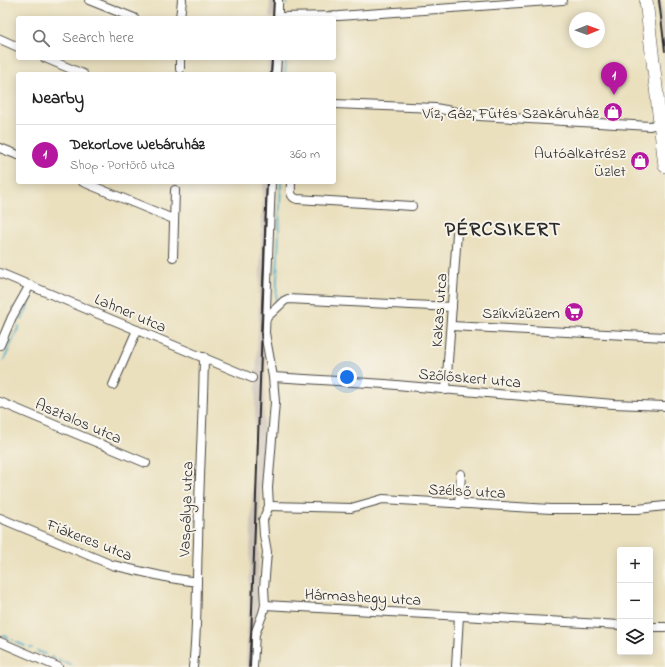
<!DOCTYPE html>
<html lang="en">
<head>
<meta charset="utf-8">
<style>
	:root { --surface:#fff; --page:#f6f6f6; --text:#222; --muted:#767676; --line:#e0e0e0; --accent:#b5179e }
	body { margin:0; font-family:"Indie Flower",sans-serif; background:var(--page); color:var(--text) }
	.controls { position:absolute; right:12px; bottom:12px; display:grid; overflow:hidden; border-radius:4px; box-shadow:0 2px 10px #0003 }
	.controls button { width:36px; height:36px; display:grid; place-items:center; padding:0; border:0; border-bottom:1px solid var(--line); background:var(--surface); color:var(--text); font:20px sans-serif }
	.compass { position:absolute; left:569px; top:12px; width:36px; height:36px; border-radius:50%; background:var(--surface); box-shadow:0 2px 10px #0003; rotate:89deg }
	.you { position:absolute; left:347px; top:377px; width:14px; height:14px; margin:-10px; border:3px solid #fff; border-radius:50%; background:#1a73e8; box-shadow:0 0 0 6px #1a73e833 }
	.badge { display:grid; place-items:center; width:26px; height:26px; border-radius:50%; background:var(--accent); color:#fff; font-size:13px; font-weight:700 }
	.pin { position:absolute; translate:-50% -33px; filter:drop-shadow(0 1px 2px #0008) }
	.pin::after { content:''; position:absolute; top:21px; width:14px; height:12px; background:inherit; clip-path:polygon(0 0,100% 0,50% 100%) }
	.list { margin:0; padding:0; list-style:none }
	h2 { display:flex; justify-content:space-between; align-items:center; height:52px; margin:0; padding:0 16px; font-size:17px }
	h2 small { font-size:13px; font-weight:400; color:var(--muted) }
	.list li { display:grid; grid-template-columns:26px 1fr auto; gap:12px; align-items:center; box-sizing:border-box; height:60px; padding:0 16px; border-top:1px solid var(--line) }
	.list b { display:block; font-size:15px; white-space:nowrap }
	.list p { margin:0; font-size:13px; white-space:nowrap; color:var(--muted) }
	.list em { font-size:13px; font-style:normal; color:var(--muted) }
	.icon { flex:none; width:22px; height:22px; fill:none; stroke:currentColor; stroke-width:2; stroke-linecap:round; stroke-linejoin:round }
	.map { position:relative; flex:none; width:665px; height:667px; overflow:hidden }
	.search { position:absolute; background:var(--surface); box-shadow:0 2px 10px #0003; left:16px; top:16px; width:320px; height:44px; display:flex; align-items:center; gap:10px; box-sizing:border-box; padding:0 14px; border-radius:4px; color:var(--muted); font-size:15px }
	.panel { position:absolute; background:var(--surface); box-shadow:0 2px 10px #0003; left:16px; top:72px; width:320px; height:112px; border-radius:4px }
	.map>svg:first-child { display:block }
</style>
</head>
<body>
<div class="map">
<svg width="665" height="667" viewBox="0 0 665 667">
	<rect width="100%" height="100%" fill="#f7f3e8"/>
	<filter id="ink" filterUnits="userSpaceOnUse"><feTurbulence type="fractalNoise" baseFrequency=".025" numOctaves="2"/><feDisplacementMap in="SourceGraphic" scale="8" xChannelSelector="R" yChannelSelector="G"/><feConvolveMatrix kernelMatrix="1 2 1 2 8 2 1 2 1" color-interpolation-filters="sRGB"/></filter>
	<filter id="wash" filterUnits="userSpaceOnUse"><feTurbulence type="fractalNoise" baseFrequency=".012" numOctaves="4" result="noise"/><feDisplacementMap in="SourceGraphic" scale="16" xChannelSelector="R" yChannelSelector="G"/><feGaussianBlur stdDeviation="0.9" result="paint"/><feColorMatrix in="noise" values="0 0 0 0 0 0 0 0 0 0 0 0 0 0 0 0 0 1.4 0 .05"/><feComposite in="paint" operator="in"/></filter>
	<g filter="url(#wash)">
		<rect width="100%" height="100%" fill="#eae0be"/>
		<g fill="#ccc2b9">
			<polygon points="270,0 279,0 278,18 269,18"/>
			<polygon points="657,0 661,0 665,33 665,68"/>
			<polygon points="268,58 277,58 276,74 267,74"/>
			<polygon points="263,182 272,182 255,667 246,667"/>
		</g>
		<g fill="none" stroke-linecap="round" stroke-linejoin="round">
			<g stroke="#44aac4" stroke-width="2">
				<polyline points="287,5 287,0"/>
				<polyline points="285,74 286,58"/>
				<polyline points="276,303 281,182"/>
				<polyline points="22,320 32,297"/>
				<polyline points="4,360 19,326"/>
				<polyline points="4,636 8,638"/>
				<polyline points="12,640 13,640"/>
				<polyline points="16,642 25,646"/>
				<polyline points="30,648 32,648"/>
				<polyline points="37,651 45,654"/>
				<polyline points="51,657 54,658"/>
				<polyline points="58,659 62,662"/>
				<polyline points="64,662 71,665"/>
			</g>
		</g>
	</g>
	<g filter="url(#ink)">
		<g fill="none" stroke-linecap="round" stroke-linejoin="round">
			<defs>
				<g id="street">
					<polyline points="89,0 134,18"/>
					<polyline points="278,17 339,16 563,0"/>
					<polyline points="180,18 182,0"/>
					<polyline points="278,18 278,0"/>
					<polyline points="0,39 18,47"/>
					<polyline points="45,58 83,74"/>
					<polyline points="180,58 180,69"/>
					<polyline points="276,74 277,58"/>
					<polyline points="334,104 435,108 479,116 650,126 664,122"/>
					<polyline points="0,148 18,155"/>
					<polyline points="83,182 173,219"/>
					<path d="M291 182C291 189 289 197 297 199L412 206"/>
					<polyline points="173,257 175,190"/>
					<polyline points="0,273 252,378"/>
					<polyline points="266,318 284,301 288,299 452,307"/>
					<polyline points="451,326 665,337"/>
					<polyline points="0,345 12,317 30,285"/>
					<polyline points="273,377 385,384 613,404 665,406"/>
					<polyline points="113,385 137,330"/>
					<polyline points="446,390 457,233"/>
					<polyline points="0,402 146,463"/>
					<polyline points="459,504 461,474"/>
					<polyline points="269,506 351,508 383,499 551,509 638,509 665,506"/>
					<polyline points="0,518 112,565 170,578 197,582"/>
					<polyline points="265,605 620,625"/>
					<polyline points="650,627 665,627"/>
					<polyline points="0,642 58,667"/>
					<path d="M193 667C198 626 196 584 198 543 199 481 203 419 204 357"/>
					<polyline points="253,667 255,634 263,613 265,605 264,588 267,552 264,535 263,520 269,506 268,488 275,402 273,377 265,333 271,182"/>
					<polyline points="456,667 459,616"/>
				</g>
				<polyline id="primary" points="646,0 665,166"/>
			</defs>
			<use href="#street" stroke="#484641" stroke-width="10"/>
			<use href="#primary" stroke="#484641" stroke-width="14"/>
			<use href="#street" stroke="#fff" stroke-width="8"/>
			<use href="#primary" stroke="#fff" stroke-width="13"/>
			<g stroke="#2b2b2b" stroke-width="2">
				<polyline points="659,0 665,51"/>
				<polyline points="273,18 274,0"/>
				<polyline points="271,74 272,58"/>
				<polyline points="250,667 267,182"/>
			</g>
		</g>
	</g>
	<defs>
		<symbol id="shop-disc" viewBox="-11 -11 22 22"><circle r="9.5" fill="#b5179e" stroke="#f7f3e8"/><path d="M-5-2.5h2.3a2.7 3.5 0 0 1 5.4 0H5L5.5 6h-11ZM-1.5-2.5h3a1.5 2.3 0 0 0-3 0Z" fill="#fff"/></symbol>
		<symbol id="supermarket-disc" viewBox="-11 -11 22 22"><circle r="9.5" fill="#b5179e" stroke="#f7f3e8"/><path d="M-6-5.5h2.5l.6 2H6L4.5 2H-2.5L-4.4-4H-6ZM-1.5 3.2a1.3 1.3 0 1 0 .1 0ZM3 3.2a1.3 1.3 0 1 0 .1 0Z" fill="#fff"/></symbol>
	</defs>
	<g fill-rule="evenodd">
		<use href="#shop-disc" x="602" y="101" width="22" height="22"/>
		<use href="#shop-disc" x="629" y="150" width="22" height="22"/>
		<use href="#supermarket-disc" x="563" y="301" width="22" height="22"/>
	</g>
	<g text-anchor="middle" stroke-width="4" stroke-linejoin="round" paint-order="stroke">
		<g font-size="16" fill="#2b2b2b" stroke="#f7f3e8" text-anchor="end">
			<text x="599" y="118">Víz, Gáz, Fűtés Szakáruház</text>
			<text x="626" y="158">Autóalkatrész<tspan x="626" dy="18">Üzlet</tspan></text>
			<text x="560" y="318">Szíkvízüzem</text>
		</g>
		<g font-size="16" fill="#2b2b2b" stroke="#f7f3e8">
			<text transform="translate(438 310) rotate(-86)" y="6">Kakas utca</text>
			<text transform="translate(131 312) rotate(23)" y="6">Lahner utca</text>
			<text transform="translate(470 377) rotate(5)" y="6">Szőlőskert utca</text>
			<text transform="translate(79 420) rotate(23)" y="6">Asztalos utca</text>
			<text transform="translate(467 490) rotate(3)" y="6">Szélső utca</text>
			<text transform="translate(185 509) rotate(-88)" y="6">Vaspálya utca</text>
			<text transform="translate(90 539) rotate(21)" y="6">Fiákeres utca</text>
			<text transform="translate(363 596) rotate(3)" y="6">Hármashegy utca</text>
		</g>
		<g font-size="20" font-weight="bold" letter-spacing="1" fill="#2b2b2b" stroke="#f7f3e8">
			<text x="503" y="235">PÉRCSIKERT</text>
		</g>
	</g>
</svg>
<div class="controls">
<button>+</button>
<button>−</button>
<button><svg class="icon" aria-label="layers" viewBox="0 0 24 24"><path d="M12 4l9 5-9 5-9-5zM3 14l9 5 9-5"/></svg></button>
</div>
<svg class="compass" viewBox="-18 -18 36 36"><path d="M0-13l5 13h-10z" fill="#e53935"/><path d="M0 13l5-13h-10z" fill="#767676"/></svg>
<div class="you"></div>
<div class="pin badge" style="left:614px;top:95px">1</div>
<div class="search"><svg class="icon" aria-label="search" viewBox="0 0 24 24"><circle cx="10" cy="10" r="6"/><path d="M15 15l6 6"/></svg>Search here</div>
<section class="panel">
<h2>Nearby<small></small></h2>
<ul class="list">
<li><span class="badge">1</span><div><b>DekorLove Webáruház</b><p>Shop · Portörő utca</p></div><em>360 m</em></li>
</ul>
</section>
</div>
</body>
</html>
